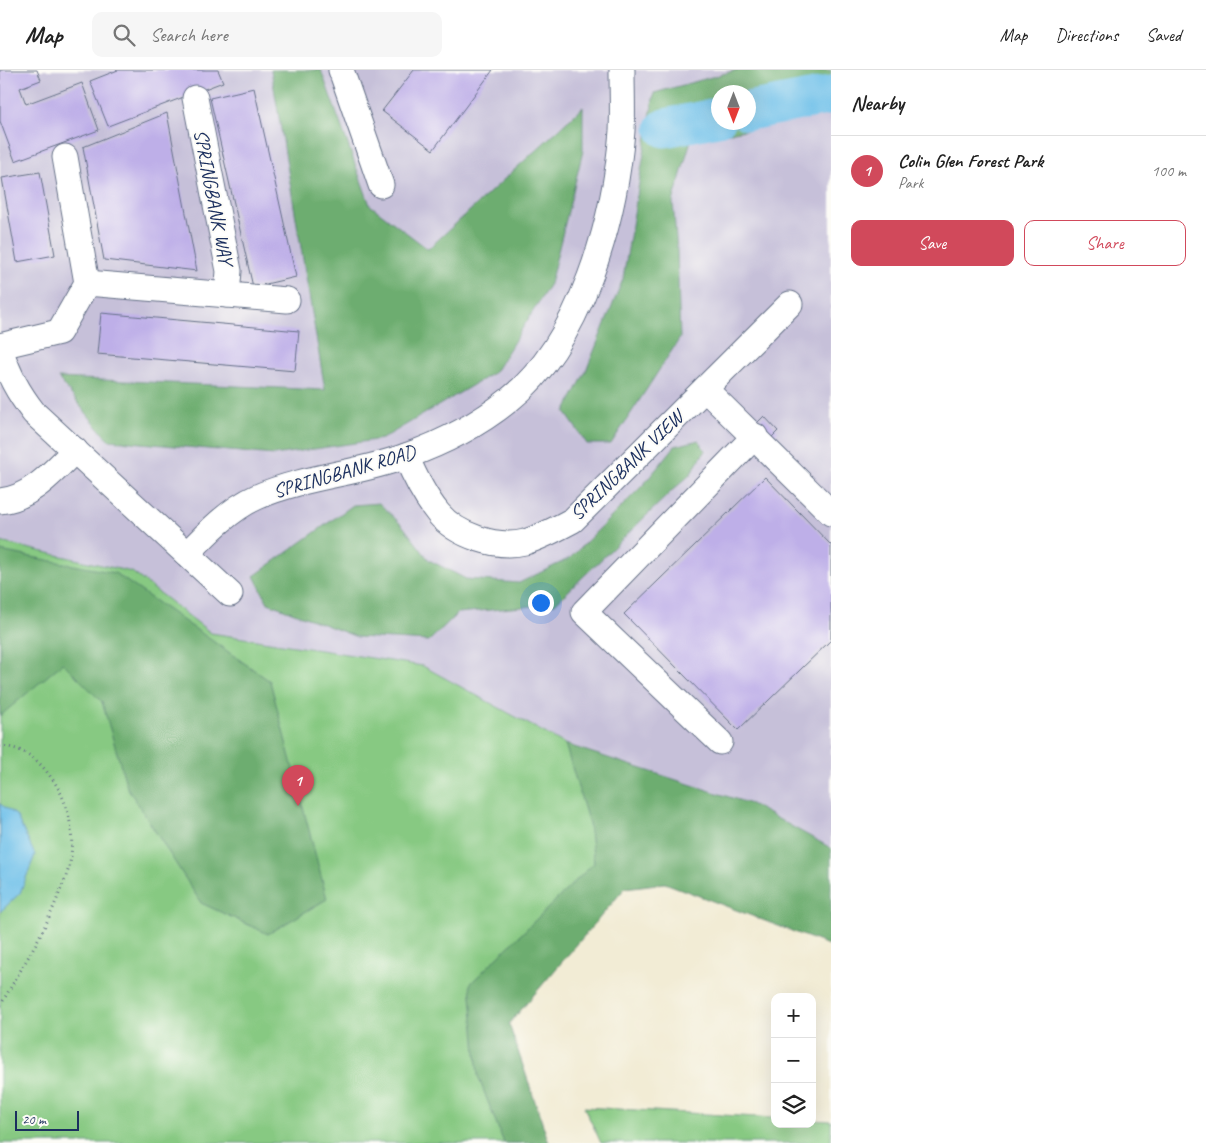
<!DOCTYPE html>
<html lang="en">
<head>
<meta charset="utf-8">
<style>
	:root { --surface:#fff; --page:#f6f6f6; --text:#222; --muted:#767676; --line:#e0e0e0; --accent:#d1495b }
	body { margin:0; font-family:Caveat,sans-serif; background:var(--page); color:var(--text) }
	.controls { position:absolute; right:15px; bottom:15px; display:grid; overflow:hidden; border-radius:10px; box-shadow:0 5px 20px #0002 }
	.controls button { width:45px; height:45px; display:grid; place-items:center; padding:0; border:0; border-bottom:1px solid var(--line); background:var(--surface); color:var(--text); font:25px sans-serif }
	.compass { position:absolute; left:711px; top:15px; width:45px; height:45px; border-radius:50%; background:var(--surface); box-shadow:0 5px 20px #0002; rotate:180deg }
	.scale { position:absolute; left:15px; bottom:12px; width:64px; box-sizing:border-box; padding-left:5px; border:2px solid #1b2f5e; border-top:0; font-size:14px; line-height:18px; white-space:nowrap; color:#1b2f5e; -webkit-text-stroke:4px #fdfcf7; paint-order:stroke }
	.you { position:absolute; left:540px; top:532px; width:18px; height:18px; margin:-12px; border:4px solid #fff; border-radius:50%; background:#1a73e8; box-shadow:0 0 0 8px #1a73e833 }
	.badge { display:grid; place-items:center; width:32px; height:32px; border-radius:50%; background:var(--accent); color:#fff; font-size:16px; font-weight:700 }
	.pin { position:absolute; translate:-50% -41px; filter:drop-shadow(0 1px 2px #0008) }
	.pin::after { content:''; position:absolute; top:26px; width:18px; height:15px; background:inherit; clip-path:polygon(0 0,100% 0,50% 100%) }
	.list { margin:0; padding:0; list-style:none }
	h2 { display:flex; justify-content:space-between; align-items:center; height:65px; margin:0; padding:0 20px; font-size:21px }
	h2 small { font-size:16px; font-weight:400; color:var(--muted) }
	.list li { display:grid; grid-template-columns:32px 1fr auto; gap:15px; align-items:center; box-sizing:border-box; height:70px; padding:0 20px; border-top:1px solid var(--line) }
	.list b { display:block; font-size:19px; white-space:nowrap }
	.list p { margin:0; font-size:16px; white-space:nowrap; color:var(--muted) }
	.list em { font-size:16px; font-style:normal; color:var(--muted) }
	.actions { display:flex; gap:10px; padding:15px 20px }
	.actions a { flex:1; padding:11px 0; border:1px solid var(--accent); border-radius:10px; text-align:center; font-size:18px; color:var(--accent) }
	.actions .main { background:var(--accent); color:#fff }
	.icon { flex:none; width:28px; height:28px; fill:none; stroke:currentColor; stroke-width:2; stroke-linecap:round; stroke-linejoin:round }
	.map { position:relative; flex:none; width:831px; height:1073px; overflow:hidden }
	header { display:flex; align-items:center; gap:30px; box-sizing:border-box; height:70px; padding:0 25px; background:var(--surface); border-bottom:1px solid var(--line) }
	header strong { font-size:24px }
	nav { display:flex; gap:28px; margin-inline-start:auto; font-size:18px }
	.search { width:350px; height:45px; background:var(--page); display:flex; align-items:center; gap:12px; box-sizing:border-box; padding:0 18px; border-radius:10px; color:var(--muted); font-size:19px }
	main { display:flex }
	aside { flex:1; background:var(--surface) }
	.map>svg:first-child { display:block }
</style>
</head>
<body>
<header>
<strong>Map</strong>
<div class="search"><svg class="icon" aria-label="search" viewBox="0 0 24 24"><circle cx="10" cy="10" r="6"/><path d="M15 15l6 6"/></svg>Search here</div>
<nav><a>Map</a><a>Directions</a><a>Saved</a></nav>
</header>
<main>
<div class="map">
<svg width="831" height="1073" viewBox="0 0 831 1073">
	<rect width="100%" height="100%" fill="#fdfcf7"/>
	<filter id="ink" filterUnits="userSpaceOnUse"><feTurbulence type="fractalNoise" baseFrequency=".02" numOctaves="2"/><feDisplacementMap in="SourceGraphic" scale="10" xChannelSelector="R" yChannelSelector="G"/><feConvolveMatrix kernelMatrix="1 2 1 2 8 2 1 2 1" color-interpolation-filters="sRGB"/></filter>
	<filter id="wash" filterUnits="userSpaceOnUse"><feTurbulence type="fractalNoise" baseFrequency=".0096" numOctaves="4" result="noise"/><feDisplacementMap in="SourceGraphic" scale="20" xChannelSelector="R" yChannelSelector="G"/><feGaussianBlur stdDeviation="1.12" result="paint"/><feColorMatrix in="noise" values="0 0 0 0 0 0 0 0 0 0 0 0 0 0 0 0 0 1.4 0 .05"/><feComposite in="paint" operator="in"/></filter>
	<g filter="url(#wash)">
		<rect width="100%" height="100%" fill="#f2ecd5"/>
		<path fill="#c6c0d9" fill-rule="evenodd" d="M0 0H831V778L751 734 565 674 423 596 211 563 132 502 0 472ZM718 22H748V52H718Z"/>
		<g fill="#87c982" stroke="#517c70">
			<polygon points="0,472 132,502 211,563 423,596 565,674 627,797 503,950 522,1073 0,1073"/>
			<polygon points="584,1037 775,1048 775,1054 812,1054 812,1050 831,1051 831,1073 601,1073"/>
		</g>
		<g fill="#6dad70" stroke="#446e67" fill-rule="evenodd">
			<polygon points="271,0 321,0 370,135 428,179 583,37 583,81 550,214 495,302 382,369 274,385 108,370 58,308 325,320"/>
			<path d="M737 0H831V44L691 70 673 132 677 180 680 268 611 374H587L565 342 586 301 623 209 654 23ZM748 22V52H718V22Z"/>
			<polygon points="699,370 705,381 690,405 674,419 555,534 458,543 429,571 357,567 268,533 254,506 353,435 379,433 403,456 429,490 466,509 519,513 570,488 644,414 675,376"/>
			<polygon points="0,481 115,503 270,611 327,829 268,864 201,833 127,717 102,632 63,593 0,646"/>
			<polygon points="565,674 751,734 831,778 831,876 665,813 625,818 509,954 549,1073 504,1073 478,1006 470,914 594,793 589,754"/>
		</g>
		<polygon fill="#6ec0e9" stroke="#4478a4" points="0,734 16,745 35,785 20,823 0,842"/>
		<g fill="none" stroke-linecap="round" stroke-linejoin="round">
			<g stroke="#6ec0e9" stroke-width="39">
				<polyline points="748,41 831,25"/>
				<polyline points="665,58 718,47"/>
			</g>
		</g>
		<g id="blocks">
			<g fill="#beafe8">
				<polygon points="0,0 37,0 41,10 20,18 26,34 82,13 99,60 15,91 0,51"/>
				<polygon points="118,0 218,0 223,12 108,56 90,11"/>
				<polygon points="414,0 493,0 433,80 382,41"/>
				<polygon points="254,18 296,207 253,217 210,28"/>
				<polygon points="167,43 197,201 104,190 83,77"/>
				<polygon points="40,102 55,185 17,192 2,108"/>
				<polygon points="101,243 299,261 295,301 97,284"/>
				<polygon points="764,346 778,361 771,368 757,353"/>
				<polygon points="765,407 831,475 831,570 738,660 624,544"/>
			</g>
		</g>
	</g>
	<g filter="url(#ink)">
		<use href="#blocks" fill-opacity="0" stroke="#667188" stroke-width="1"/>
		<g fill="none" stroke-linecap="round" stroke-linejoin="round">
			<defs>
				<g id="minor">
					<polyline points="341,0 381,115"/>
					<polyline points="195,28 229,201 227,225"/>
					<polyline points="65,87 87,213"/>
					<polyline points="0,276 59,262 87,213 287,230"/>
					<path d="M0 279C9 305 17 321 34 343L230 524"/>
					<polyline points="705,319 831,443"/>
					<path d="M406 386C414 405 425 427 438 443 456 465 496 479 525 472 542 467 558 458 573 450L790 234"/>
					<path d="M0 431C30 429 55 400 75 380"/>
					<path d="M187 484C207 463 230 439 257 427 305 406 358 404 406 386 443 373 479 354 509 330 581 273 615 149 622 61 623 40 622 20 622 0"/>
					<polyline points="720,672 584,542 755,366"/>
				</g>
			</defs>
			<use href="#minor" stroke="#667188" stroke-width="27"/>
			<path stroke="#667188" stroke-width="3" stroke-dasharray="1 4" stroke-linecap="butt" d="M0 676C22 677 38 689 50 706 69 730 75 763 70 793 68 802 64 812 60 821 45 862 21 899 0 936"/>
			<use href="#minor" stroke="#fff" stroke-width="25"/>
		</g>
	</g>
	<g text-anchor="middle" stroke-width="4" stroke-linejoin="round" paint-order="stroke">
		<g font-size="20" fill="#1b2f5e" stroke="#fdfcf7">
			<text transform="translate(214 127) rotate(79)" y="7">SPRINGBANK WAY</text>
			<text transform="translate(626 395) rotate(-44)" y="7">SPRINGBANK VIEW</text>
			<text transform="translate(344 401) rotate(-16)" y="7">SPRINGBANK ROAD</text>
		</g>
	</g>
</svg>
<div class="controls">
<button>+</button>
<button>−</button>
<button><svg class="icon" aria-label="layers" viewBox="0 0 24 24"><path d="M12 4l9 5-9 5-9-5zM3 14l9 5 9-5"/></svg></button>
</div>
<svg class="compass" viewBox="-18 -18 36 36"><path d="M0-13l5 13h-10z" fill="#e53935"/><path d="M0 13l5-13h-10z" fill="#767676"/></svg>
<div class="scale">20 m</div>
<div class="you"></div>
<div class="pin badge" style="left:298px;top:736px">1</div>
</div>
<aside>
<h2>Nearby<small></small></h2>
<ul class="list">
<li><span class="badge">1</span><div><b>Colin Glen Forest Park</b><p>Park</p></div><em>100 m</em></li>
</ul>
<div class="actions"><a class="main">Save</a><a>Share</a></div>
</aside>
</main>
</body>
</html>
